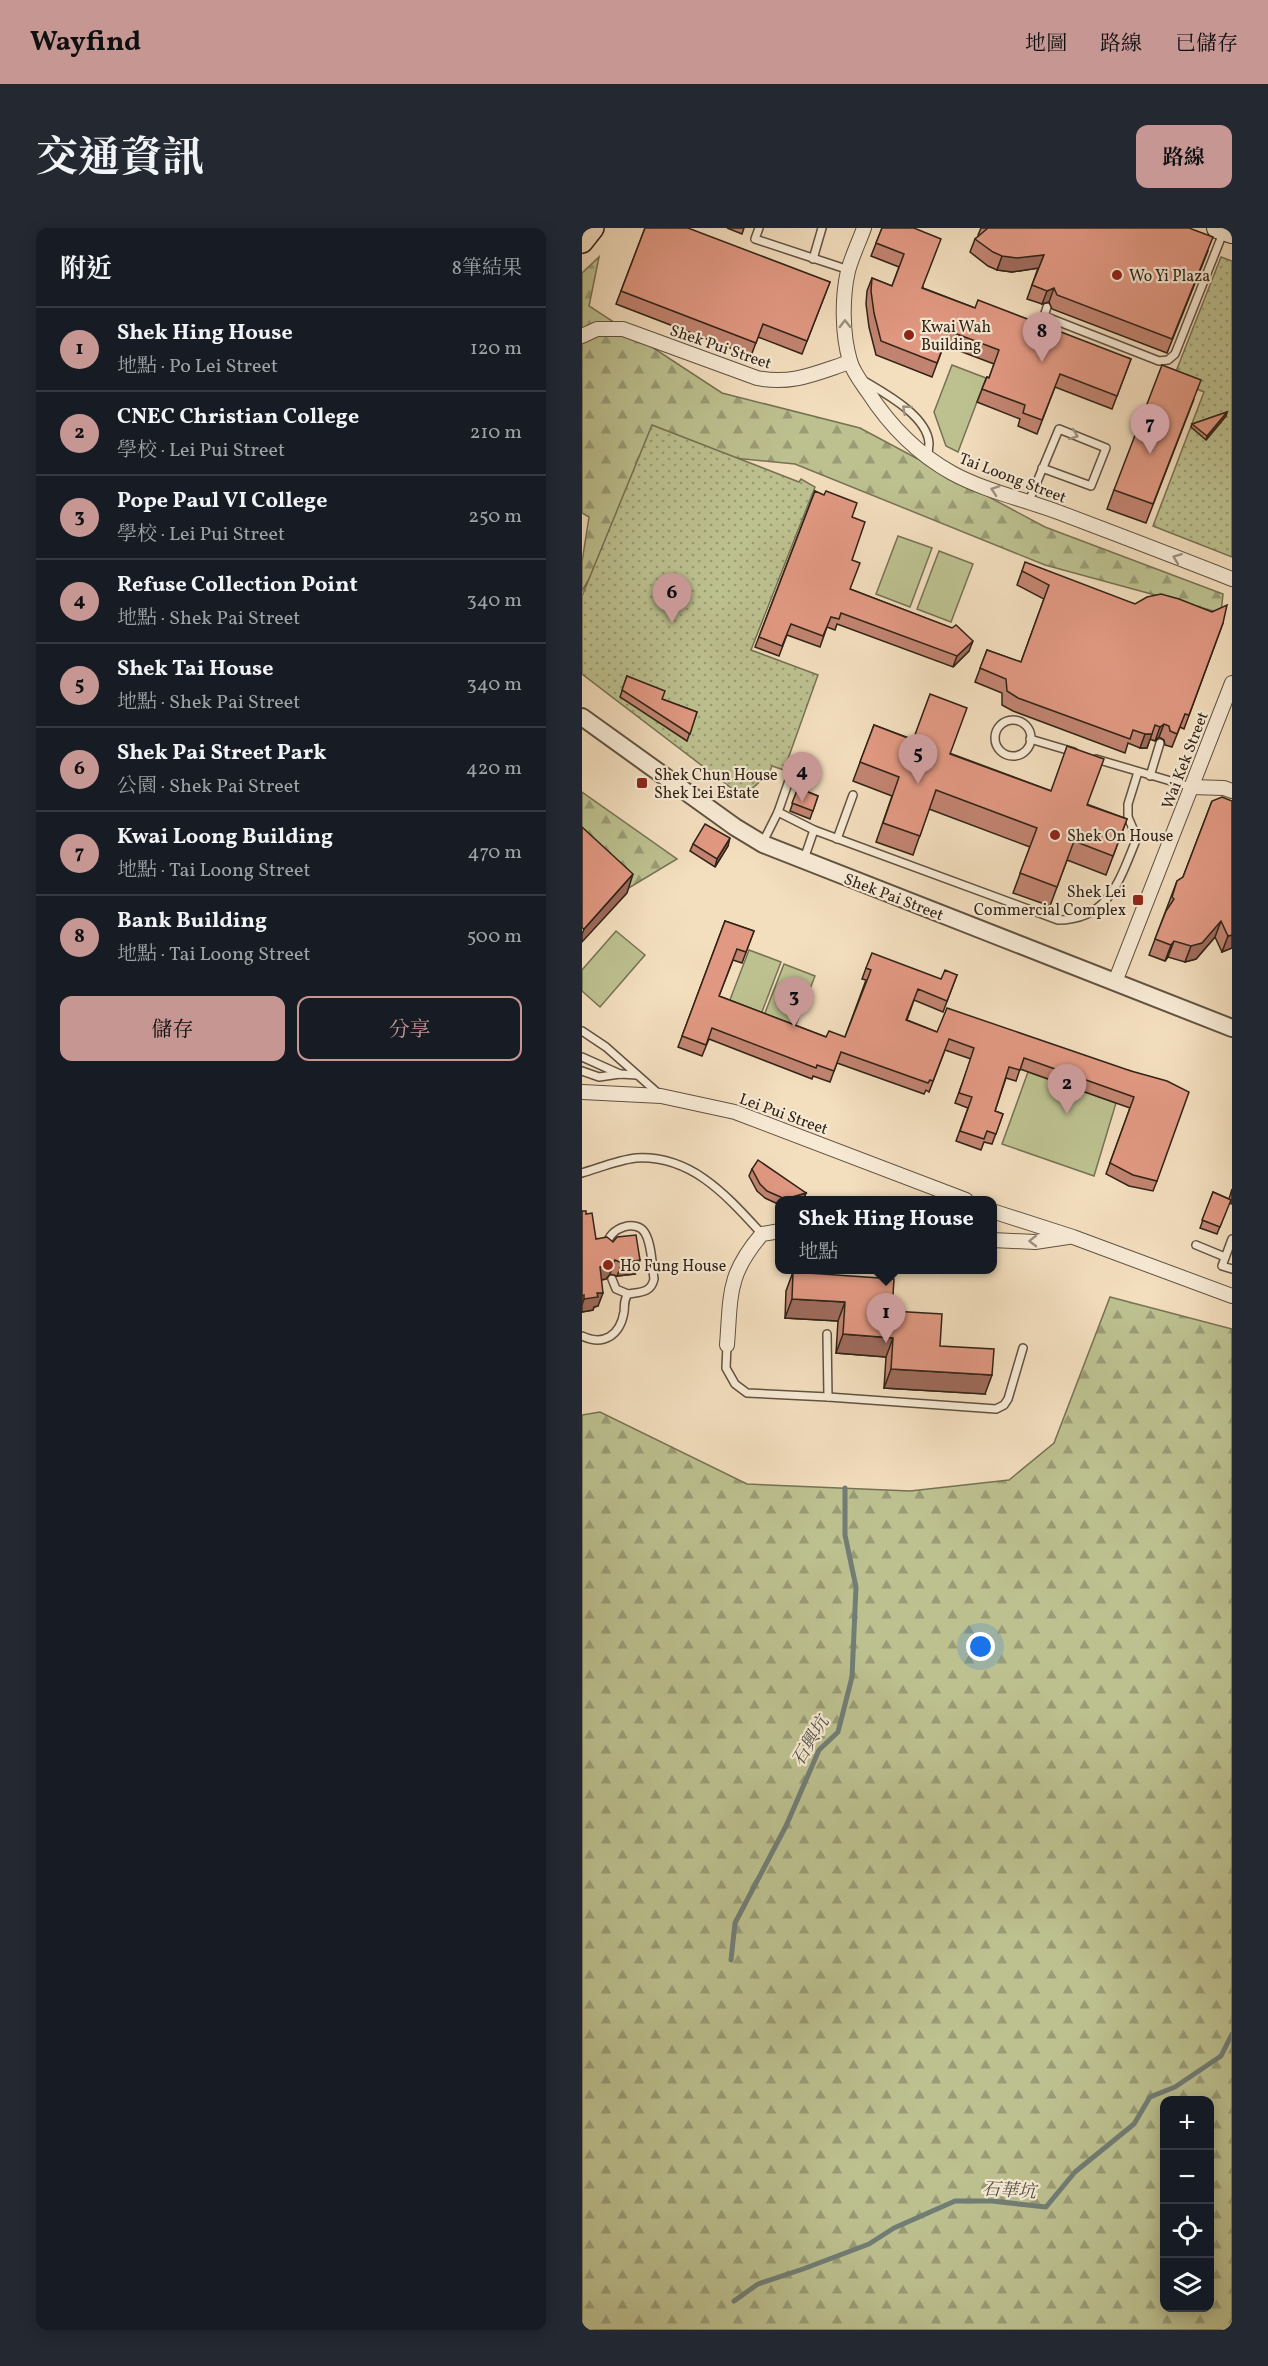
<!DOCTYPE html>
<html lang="zh-TW">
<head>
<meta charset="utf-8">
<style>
	:root { --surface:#171b24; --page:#242831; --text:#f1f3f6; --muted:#9ea1a6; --line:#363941; --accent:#c59692 }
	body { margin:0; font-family:Vollkorn,"Noto Serif TC",serif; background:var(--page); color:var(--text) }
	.controls { position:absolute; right:18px; bottom:18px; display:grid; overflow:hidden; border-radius:12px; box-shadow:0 3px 15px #0003 }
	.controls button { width:54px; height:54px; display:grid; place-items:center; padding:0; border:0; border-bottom:2px solid var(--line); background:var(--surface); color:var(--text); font:30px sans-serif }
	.you { position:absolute; left:399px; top:1419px; width:21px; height:21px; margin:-15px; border:4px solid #fff; border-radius:50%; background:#1a73e8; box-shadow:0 0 0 9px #1a73e833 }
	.badge { display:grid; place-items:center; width:39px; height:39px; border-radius:50%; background:var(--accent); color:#111; font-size:20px; font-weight:700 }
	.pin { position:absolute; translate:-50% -50px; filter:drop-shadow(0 2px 3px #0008) }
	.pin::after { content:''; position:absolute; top:32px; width:21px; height:18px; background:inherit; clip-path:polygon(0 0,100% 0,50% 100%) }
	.popup { position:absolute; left:193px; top:968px; width:222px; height:78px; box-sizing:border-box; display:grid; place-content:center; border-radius:12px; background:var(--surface); filter:drop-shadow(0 2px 4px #0005); font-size:20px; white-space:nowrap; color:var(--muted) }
	.popup b { font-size:22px; color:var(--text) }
	.popup::after { content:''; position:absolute; left:50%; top:100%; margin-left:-12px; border:12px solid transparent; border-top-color:var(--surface) }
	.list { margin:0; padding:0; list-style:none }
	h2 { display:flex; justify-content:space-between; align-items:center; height:78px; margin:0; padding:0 24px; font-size:26px }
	h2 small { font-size:20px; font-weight:400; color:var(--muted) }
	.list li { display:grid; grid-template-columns:39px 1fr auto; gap:18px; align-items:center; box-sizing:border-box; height:84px; padding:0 24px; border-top:2px solid var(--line) }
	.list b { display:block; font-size:22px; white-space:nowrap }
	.list p { margin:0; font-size:20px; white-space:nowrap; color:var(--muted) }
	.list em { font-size:20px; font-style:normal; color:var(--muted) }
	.actions { display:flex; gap:12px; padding:18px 24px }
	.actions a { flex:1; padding:14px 0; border:2px solid var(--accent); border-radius:12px; text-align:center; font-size:21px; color:var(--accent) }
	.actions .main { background:var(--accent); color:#111 }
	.icon { flex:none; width:33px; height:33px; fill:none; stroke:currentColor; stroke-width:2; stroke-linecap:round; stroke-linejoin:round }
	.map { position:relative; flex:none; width:650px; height:2102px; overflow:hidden; border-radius:12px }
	header { display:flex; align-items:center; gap:36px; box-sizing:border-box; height:84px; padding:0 30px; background:var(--accent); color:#111 }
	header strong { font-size:28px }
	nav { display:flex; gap:33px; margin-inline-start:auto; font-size:21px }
	.intro { display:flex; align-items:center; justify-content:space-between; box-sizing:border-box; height:144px; padding:0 36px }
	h1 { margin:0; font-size:42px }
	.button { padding:15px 27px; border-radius:12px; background:var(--accent); color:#111; font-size:21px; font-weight:700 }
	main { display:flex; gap:36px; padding:0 36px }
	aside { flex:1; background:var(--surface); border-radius:12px; box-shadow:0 3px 15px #0003 }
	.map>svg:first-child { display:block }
</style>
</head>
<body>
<header>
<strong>Wayfind</strong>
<nav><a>地圖</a><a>路線</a><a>已儲存</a></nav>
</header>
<div class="intro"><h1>交通資訊</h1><a class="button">路線</a></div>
<main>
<aside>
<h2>附近<small>8筆結果</small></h2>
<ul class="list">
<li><span class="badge">1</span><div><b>Shek Hing House</b><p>地點 · Po Lei Street</p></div><em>120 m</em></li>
<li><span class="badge">2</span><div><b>CNEC Christian College</b><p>學校 · Lei Pui Street</p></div><em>210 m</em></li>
<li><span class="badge">3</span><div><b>Pope Paul VI College</b><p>學校 · Lei Pui Street</p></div><em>250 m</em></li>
<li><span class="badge">4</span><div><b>Refuse Collection Point</b><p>地點 · Shek Pai Street</p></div><em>340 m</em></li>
<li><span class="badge">5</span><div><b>Shek Tai House</b><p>地點 · Shek Pai Street</p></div><em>340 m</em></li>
<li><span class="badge">6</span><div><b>Shek Pai Street Park</b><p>公園 · Shek Pai Street</p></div><em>420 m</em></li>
<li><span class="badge">7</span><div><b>Kwai Loong Building</b><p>地點 · Tai Loong Street</p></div><em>470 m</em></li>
<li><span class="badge">8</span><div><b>Bank Building</b><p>地點 · Tai Loong Street</p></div><em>500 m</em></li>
</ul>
<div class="actions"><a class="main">儲存</a><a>分享</a></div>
</aside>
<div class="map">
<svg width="650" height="2102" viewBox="0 0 650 2102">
	<defs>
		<pattern id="forest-firs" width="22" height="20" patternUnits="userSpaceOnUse" patternTransform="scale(1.5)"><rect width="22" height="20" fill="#bdc190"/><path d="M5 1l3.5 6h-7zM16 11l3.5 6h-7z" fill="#9a9c75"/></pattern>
		<pattern id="park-dots" width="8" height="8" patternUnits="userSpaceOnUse" patternTransform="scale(1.5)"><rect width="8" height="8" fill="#bdc190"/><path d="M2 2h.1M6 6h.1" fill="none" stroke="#9a9c75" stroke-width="1.8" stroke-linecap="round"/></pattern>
	</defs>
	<rect width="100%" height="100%" fill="#f3debe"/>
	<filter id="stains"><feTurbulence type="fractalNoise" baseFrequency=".00333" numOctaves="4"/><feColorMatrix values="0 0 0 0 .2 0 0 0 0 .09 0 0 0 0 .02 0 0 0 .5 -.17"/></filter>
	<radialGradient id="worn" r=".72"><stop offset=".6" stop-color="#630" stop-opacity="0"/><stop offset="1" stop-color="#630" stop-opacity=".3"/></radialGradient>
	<g fill="#bdc190" stroke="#767254" stroke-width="1.5">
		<polygon points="370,137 404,150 376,224 364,218 352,184"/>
		<polygon points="316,308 350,320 328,379 294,366"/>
		<polygon points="357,323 391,336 369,394 335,381"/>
		<polygon points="34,703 63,727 18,779 0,763 0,742"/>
		<polygon points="167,722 199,734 178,789 146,777"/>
		<polygon points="202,736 233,748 212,802 181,790"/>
		<polygon points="446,844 534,875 512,948 420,916"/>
	</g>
	<g fill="url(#forest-firs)" stroke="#767254" stroke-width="1.5" fill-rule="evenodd">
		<polygon points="17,29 7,78 140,165 278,200 463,299 641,366 639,385 463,337 213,236 81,223 0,363 0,334 7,289 0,285 0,45"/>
		<polygon points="0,564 95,631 45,661 0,621"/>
		<path d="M528 1069 650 1101V2102H0V1187L18 1184 165 1256 328 1263 427 1252 472 1215ZM628 1872V2080H582V1872Z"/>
	</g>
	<g fill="url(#park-dots)" stroke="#767254" stroke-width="1.5">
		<polygon points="639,29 650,33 650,329 571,298 622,164 591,151"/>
		<polygon points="70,197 217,254 219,251 233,259 169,422 236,447 202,542 190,538 187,545 161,569 0,446 0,368"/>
	</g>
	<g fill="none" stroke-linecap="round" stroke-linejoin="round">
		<g stroke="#717e76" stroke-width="5">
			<polyline points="149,1732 153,1695 204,1598 237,1522 256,1504 270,1449 274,1359 263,1307 263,1260"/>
			<polyline points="152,2073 176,2056 221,2041 287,2016 312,2000 373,1973 410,1973 464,1979 493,1944 552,1896 568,1869 593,1859 639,1828 650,1806"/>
		</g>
		<defs>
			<g id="service">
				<polyline points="177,0 173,11 267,42"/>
				<polyline points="231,31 240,0"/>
				<polyline points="465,79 462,88 577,133 586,132 593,126 641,5"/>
				<path d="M284 154C304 166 345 188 347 215 347 219 346 225 345 229"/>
				<polyline points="447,273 477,201 524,220 509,258 460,240"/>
				<circle cx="431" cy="510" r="18"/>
				<polyline points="448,511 492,524"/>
				<polyline points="514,531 609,559"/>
				<path d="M210 544 196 584 232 602 476 692C528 692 538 650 555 610L546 589V576L556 544"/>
				<polyline points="568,548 578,515"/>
				<polyline points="255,611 271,567"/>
				<polyline points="181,614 196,584"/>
				<polyline points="222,631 232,602"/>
				<polyline points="0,803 24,819 77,866"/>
				<polyline points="0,829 38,846"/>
				<polyline points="0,843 17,849 38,846 55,847"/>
				<path d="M0 945C17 940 36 932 54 930 110 927 145 968 180 1006"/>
				<polyline points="650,1011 640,1038 650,1041"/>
				<polyline points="614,1017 643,1029"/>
				<polyline points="30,1051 34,1061 46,1066"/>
				<polyline points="245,1106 246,1169"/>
				<path d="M0 1108C21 1118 38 1108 42 1084 43 1077 41 1073 46 1066 58 1064 69 1065 72 1051 70 1038 70 1017 63 1005 55 991 27 999 25 1017"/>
				<polyline points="145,1117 144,1140 153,1156 165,1165 246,1169 414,1181 422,1177 426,1171 441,1120"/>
			</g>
			<g id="minor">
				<path d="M282 0C277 14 270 28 266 43 260 69 260 106 268 133 271 144 279 154 286 164 308 198 334 225 370 245 403 263 441 271 476 284 534 306 592 328 650 351"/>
				<path d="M0 108 15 101H41L175 150C211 157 234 145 268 134"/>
				<polyline points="609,559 642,560 650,563"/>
				<polyline points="533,754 650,455"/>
				<polyline points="0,864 79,868 153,884 384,972"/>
				<polyline points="410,983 491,1009 650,1068"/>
				<polyline points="410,1012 453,1014 486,1009"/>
				<path d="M145 1117C149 1066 145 1047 180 1006L198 1003"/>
			</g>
			<polyline id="tertiary" points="0,489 153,599 181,616 650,800"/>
			<polyline id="secondary" points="635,0 650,5"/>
			<polyline id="primary" points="0,14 11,0"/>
		</defs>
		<use href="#service" stroke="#615241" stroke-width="10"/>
		<use href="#minor" stroke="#615241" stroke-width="16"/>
		<use href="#tertiary" stroke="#615241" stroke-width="20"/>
		<use href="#secondary" stroke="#302317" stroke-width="22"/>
		<use href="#primary" stroke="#302317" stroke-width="24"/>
		<use href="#service" stroke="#f7ead5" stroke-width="7"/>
		<use href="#minor" stroke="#f7ead5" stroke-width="14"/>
		<use href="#tertiary" stroke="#f7ead5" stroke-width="16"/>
		<use href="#secondary" stroke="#f7ead5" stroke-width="20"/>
		<use href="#primary" stroke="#f3debe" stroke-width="21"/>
	</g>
	<g fill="#c28471" stroke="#302317" stroke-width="1.5">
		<polygon points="63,0 248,54 220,126 176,109 169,128 34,76"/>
		<polygon points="145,0 162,0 160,6"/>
		<polygon points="300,0 332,0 341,60 393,80 549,131 530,181 473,159 455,206 436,198 438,191 395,174 405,149 407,150 412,136 362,117 350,149 294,127 287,99 284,76 285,63 290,50 310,58 317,39 289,28"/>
		<polygon points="399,0 607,0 626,23 585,125 470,81 467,74 460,76 445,71 456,40 430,44 415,42 406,38 388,24 393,11 397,8 396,7"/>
		<polygon points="612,171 564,295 525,281 532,262"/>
		<polygon points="645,184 644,188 624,212 609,199 610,196"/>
		<polygon points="233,263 270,289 270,332 268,361 370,400 387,423 371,439 255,396 253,402 245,399 238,419 205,407 197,428 173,419"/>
		<polygon points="440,343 553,376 641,395 602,501 598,499 590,519 583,517 582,512 577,509 573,513 568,511 565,520 558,520 546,515 543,525 431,483 420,477 420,465 393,454 405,422 439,434 462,371 435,357"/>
		<polygon points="45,448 80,471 115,484 105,513 38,469"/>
		<polygon points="292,497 545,591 524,647 485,632 468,678 431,665 448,619 347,581 331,627 294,614 310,568 271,553"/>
		<polygon points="216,560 236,568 228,591 208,583"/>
		<polygon points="630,573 650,720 640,724 633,709 614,731 603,734 586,729 583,733 567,727 595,653 601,649"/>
		<polygon points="111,616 146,618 133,639 108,623"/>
		<polygon points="143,693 172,703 160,735 151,732 137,768 244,809 263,809 284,752 280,751 284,740 359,751 375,747 361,784 332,772 325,792 355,804 549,843 575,953 571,963 547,958 524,946 548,880 438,841 434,853 424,850 413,883 421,886 410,916 402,914 399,922 374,913 386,880 373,875 389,831 363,822 347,864 344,862 342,866 255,835 248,854 231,848 230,851 127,811 120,828 96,819"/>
		<polygon points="170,941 224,965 221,972 198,972 198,977 183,970 175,963 167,948"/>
		<polygon points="650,961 650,976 647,975 635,1006 618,1000 631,964 647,971"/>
		<polygon points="0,983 14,1011 53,1046 35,1048 28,1046 24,1051 19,1052 16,1078 12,1079 11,1082 0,1084"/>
		<polygon points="211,1044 310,1083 358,1118 403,1166 302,1160 304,1129 254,1125 256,1093 203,1090 204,1063"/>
	</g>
	<g fill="#9e6b5c" stroke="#302317" stroke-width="1.5">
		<polygon points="462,27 457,40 430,44 415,42 420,28"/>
		<polygon points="472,60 467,74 460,76 465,63"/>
		<polygon points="645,184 644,188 624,212 625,208"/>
		<polygon points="391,413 387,423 371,439 375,428"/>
		<polygon points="582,496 577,509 573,513 578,499"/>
		<polygon points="563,506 570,506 565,520 558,520"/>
		<polygon points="148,610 146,618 133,639 135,631"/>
		<polygon points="51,646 45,665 0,714 0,706 2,701"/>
		<polygon points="639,693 633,709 614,731 603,734 609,718"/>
		<polygon points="650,707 650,720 640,724 646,708"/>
		<polygon points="592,713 586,729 583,733 589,717"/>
		<polygon points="224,965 221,972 202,972 203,971"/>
		<polygon points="33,1032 28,1046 24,1051 13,1053 18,1039"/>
		<polygon points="58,1032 53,1046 35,1048 40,1035"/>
		<polygon points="15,1065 21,1065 16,1078 12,1079 11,1082 0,1084 0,1077 2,1071"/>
		<polygon points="210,1071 263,1074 256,1093 203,1090"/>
		<polygon points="261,1106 311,1110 304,1129 254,1125"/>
		<polygon points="309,1141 410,1147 403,1166 302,1160"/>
	</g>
	<g fill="#e29983" stroke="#302317" stroke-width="1.5">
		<polygon points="63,0 106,0 248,54 225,113 181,96 174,115 39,63"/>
		<polygon points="300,0 332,0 359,11 340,60 393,80 396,72 549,131 535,168 478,146 460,192 441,185 443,177 400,161 405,149 407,150 417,122 367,103 355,135 299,113 292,85 289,63 290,50 310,58 322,26 294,15"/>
		<polygon points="406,0 607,0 631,9 590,111 475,67 472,60 465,63 450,57 462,27 435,30 420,28 411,24 393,11"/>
		<polygon points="580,137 619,152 571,276 532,262"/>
		<polygon points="645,184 625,208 610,196"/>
		<polygon points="233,263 242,267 244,263 275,275 270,289 283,294 270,332 278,335 268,361 370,400 374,397 391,413 375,428 259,385 257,391 249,389 241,408 209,396 200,418 177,409"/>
		<polygon points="443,334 553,376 565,369 579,366 597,371 630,384 645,377 641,395 607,487 603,486 595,506 588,503 587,498 582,496 578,499 573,497 570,506 563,506 551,502 548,511 436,470 425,463 424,451 398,440 405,422 439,434 467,357 440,343"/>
		<polygon points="45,448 83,463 80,471 115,484 108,506 40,462"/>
		<polygon points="348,466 385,480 368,526 469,563 485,518 522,531 505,577 545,591 531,628 492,613 475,659 438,645 455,600 354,562 338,608 301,595 317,549 278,534 292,497 331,512"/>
		<polygon points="216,560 236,568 231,583 210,575"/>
		<polygon points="640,569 650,573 650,707 646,708 639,693 620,715 609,718 592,713 589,717 573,711 584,683 592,671 590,669 595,653 601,649 630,573"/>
		<polygon points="123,596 148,610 135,631 111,616"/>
		<polygon points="0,599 51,646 2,701 0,700"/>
		<polygon points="143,693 172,703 164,724 155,721 137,768 244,809 247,803 263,809 289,742 284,740 290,725 359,751 363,742 375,747 365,773 336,761 324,792 355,804 365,780 549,843 585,853 607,864 575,953 551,947 528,935 552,869 442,830 438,842 427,839 413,883 421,886 414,906 405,903 402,911 378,903 390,869 377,865 392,820 367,811 351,853 348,852 346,855 259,824 252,843 235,837 234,840 130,800 124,817 100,808"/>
		<polygon points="176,932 224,965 203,971 185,963 178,956 170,941"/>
		<polygon points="631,964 649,972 638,999 620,992"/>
		<polygon points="0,983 4,983 4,986 10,985 14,1011 25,1009 31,1014 35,1009 54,1007 58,1032 40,1035 33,1032 29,1038 18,1039 21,1065 15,1065 16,1069 2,1071 2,1067 0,1068"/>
		<polygon points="211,1044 312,1051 310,1083 360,1086 358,1118 412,1121 410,1147 309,1141 311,1110 261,1106 263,1074 210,1071"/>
	</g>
	<defs><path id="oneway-chevron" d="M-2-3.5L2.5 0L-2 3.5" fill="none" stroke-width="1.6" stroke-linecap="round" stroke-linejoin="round" transform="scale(1.5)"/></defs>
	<g stroke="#9d9080">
		<use href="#oneway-chevron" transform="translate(263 96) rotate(-91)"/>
		<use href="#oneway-chevron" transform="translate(324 181) rotate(-138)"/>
		<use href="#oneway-chevron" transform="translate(492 207) rotate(21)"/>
		<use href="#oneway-chevron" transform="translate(413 262) rotate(-161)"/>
		<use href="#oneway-chevron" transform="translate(595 330) rotate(-159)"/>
		<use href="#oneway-chevron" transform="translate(451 1013) rotate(179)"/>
	</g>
	<g fill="#8f2418" stroke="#f7ead5" stroke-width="2">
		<circle cx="535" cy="47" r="6"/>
		<circle cx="327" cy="107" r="6"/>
		<rect x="54" y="549" width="12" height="12" rx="3"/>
		<circle cx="473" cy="607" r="6"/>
		<rect x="550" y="666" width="12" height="12" rx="3"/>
		<circle cx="26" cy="1037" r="6"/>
	</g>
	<g text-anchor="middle" stroke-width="4.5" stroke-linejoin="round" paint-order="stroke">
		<g font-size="16" fill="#302317" stroke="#f7ead5" text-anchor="start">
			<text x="547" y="53">Wo Yi Plaza</text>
			<text x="339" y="104">Kwai Wah<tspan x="339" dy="18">Building</tspan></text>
			<text x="72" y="552">Shek Chun House<tspan x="72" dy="18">Shek Lei Estate</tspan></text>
			<text x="485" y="613">Shek On House</text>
			<text x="544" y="669" text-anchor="end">Shek Lei<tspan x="544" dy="18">Commercial Complex</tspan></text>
			<text x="38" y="1043">Ho Fung House</text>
		</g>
		<g font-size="16" fill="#302317" stroke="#f7ead5">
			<text transform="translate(139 118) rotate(19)" y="6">Shek Pui Street</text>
			<text transform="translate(431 249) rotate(21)" y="6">Tai Loong Street</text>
			<text transform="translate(602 532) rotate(-69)" y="6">Wai Kek Street</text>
			<text transform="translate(312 668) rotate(21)" y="6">Shek Pai Street</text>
			<text transform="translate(202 885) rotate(20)" y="6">Lei Pui Street</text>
		</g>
		<g font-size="18" font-style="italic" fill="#505147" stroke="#f7ead5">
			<text transform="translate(228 1513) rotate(-59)" y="6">石興坑</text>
			<text transform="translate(427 1962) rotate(3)" y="6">石華坑</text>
		</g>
	</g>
	<rect width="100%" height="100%" filter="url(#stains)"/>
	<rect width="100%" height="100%" fill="url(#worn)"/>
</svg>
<div class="controls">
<button>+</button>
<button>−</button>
<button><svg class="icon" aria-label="locate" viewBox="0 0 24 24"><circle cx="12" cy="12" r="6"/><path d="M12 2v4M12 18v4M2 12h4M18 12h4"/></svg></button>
<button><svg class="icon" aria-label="layers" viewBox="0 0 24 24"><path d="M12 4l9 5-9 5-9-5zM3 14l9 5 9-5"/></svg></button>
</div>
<div class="you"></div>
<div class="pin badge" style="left:304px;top:1115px">1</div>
<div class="popup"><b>Shek Hing House</b>地點</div>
<div class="pin badge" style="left:485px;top:886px">2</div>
<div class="pin badge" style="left:212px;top:799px">3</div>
<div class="pin badge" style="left:220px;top:574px">4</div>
<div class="pin badge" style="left:336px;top:556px">5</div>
<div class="pin badge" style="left:90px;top:395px">6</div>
<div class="pin badge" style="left:568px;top:226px">7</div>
<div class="pin badge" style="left:460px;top:134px">8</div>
</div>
</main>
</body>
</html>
